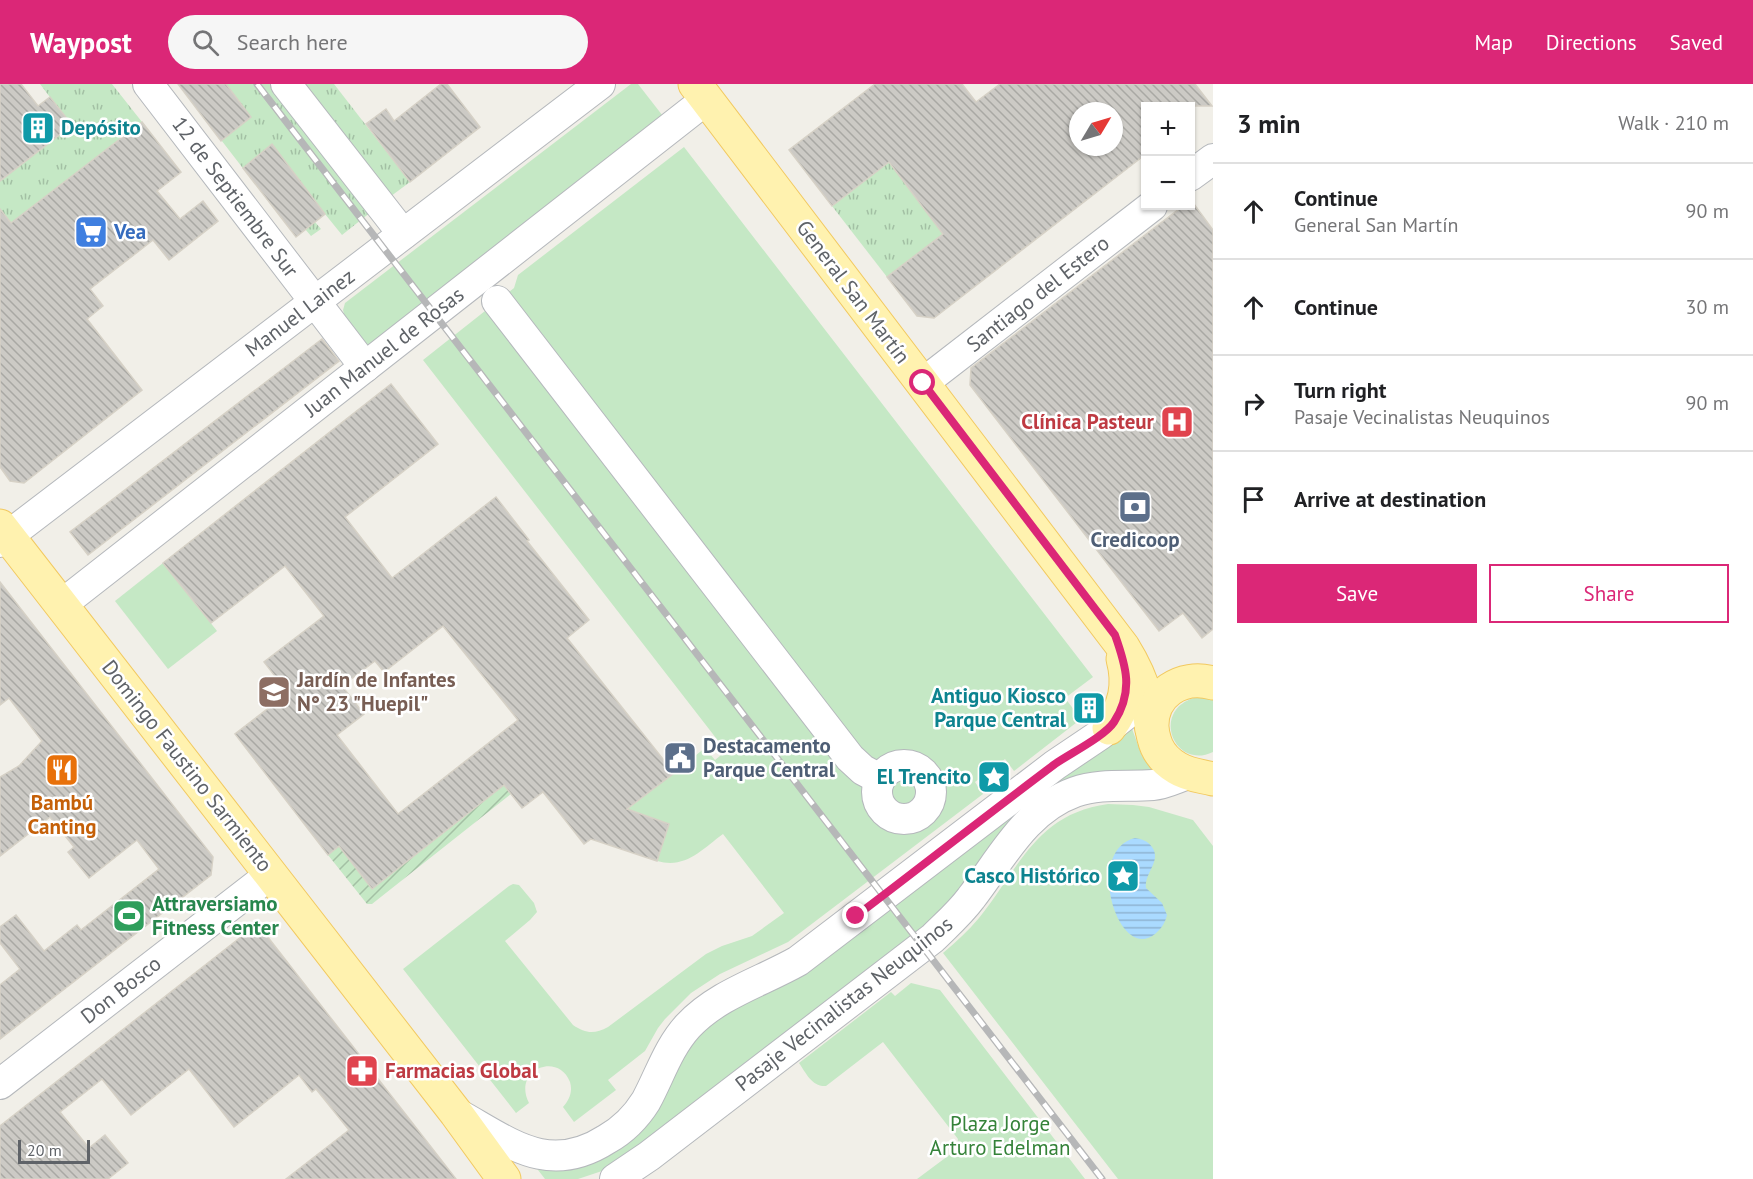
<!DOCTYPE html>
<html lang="en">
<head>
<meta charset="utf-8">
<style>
	:root { --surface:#fff; --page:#f6f6f6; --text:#202124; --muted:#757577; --line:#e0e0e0; --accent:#db2777 }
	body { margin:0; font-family:"PT Sans",sans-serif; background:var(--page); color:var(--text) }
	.controls { position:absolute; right:18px; top:18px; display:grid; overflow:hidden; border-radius:0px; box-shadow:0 2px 4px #0004 }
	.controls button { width:54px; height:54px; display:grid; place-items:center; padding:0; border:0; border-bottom:2px solid var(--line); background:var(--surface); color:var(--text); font:30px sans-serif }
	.compass { position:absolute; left:1069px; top:18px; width:54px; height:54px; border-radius:50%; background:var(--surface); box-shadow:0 2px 4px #0004; rotate:52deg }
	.scale { position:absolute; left:18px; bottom:15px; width:72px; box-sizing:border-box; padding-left:6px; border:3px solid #5f6368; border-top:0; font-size:16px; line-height:21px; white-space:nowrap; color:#5f6368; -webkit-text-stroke:4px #fff; paint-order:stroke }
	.stop { position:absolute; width:18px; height:18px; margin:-14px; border:4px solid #db2777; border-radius:50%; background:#fff }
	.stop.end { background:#db2777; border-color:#fff; box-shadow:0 2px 6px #0008 }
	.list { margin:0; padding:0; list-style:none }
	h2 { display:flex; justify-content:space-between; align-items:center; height:78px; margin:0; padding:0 24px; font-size:26px }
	h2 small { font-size:20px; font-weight:400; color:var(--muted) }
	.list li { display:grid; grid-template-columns:39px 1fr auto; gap:18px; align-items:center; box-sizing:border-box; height:96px; padding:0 24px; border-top:2px solid var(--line) }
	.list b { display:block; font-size:22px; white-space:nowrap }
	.list p { margin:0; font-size:20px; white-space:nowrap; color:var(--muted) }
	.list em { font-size:20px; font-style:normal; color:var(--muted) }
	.actions { display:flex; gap:12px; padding:18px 24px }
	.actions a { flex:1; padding:14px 0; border:2px solid var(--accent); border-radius:0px; text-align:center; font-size:21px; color:var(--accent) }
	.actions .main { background:var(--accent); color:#fff }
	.icon { flex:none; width:33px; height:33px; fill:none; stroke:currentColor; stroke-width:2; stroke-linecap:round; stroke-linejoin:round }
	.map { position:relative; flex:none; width:1213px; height:1095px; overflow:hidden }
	header { display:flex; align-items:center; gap:36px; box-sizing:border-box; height:84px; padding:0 30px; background:var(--accent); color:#fff }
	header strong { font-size:28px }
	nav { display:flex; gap:33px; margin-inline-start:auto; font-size:21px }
	.search { width:420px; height:54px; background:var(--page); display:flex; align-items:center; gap:15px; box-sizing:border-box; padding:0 21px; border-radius:33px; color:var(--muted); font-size:22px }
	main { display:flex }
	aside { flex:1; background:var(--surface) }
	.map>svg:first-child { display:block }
</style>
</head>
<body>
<header>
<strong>Waypost</strong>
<div class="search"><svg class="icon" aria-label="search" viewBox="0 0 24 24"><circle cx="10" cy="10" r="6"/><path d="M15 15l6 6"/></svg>Search here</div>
<nav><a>Map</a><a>Directions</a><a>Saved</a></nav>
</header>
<main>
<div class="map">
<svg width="1213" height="1095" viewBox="0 0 1213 1095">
	<defs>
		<pattern id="grass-tufts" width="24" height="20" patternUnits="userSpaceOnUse" patternTransform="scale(1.5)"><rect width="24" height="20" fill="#c5e8c5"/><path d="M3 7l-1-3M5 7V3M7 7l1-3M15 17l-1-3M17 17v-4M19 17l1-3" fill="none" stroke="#a3c0a4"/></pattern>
		<pattern id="garden-furrows" width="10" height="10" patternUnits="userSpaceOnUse" patternTransform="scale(1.5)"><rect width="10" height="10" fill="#c5e8c5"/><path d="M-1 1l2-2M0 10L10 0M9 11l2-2" fill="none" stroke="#a3c0a4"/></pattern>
		<pattern id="water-rules" width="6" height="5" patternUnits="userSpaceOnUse" patternTransform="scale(1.5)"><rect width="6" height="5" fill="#aadaff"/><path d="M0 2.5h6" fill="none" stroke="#8eb4d2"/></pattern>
		<pattern id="building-back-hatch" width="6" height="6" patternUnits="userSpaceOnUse" patternTransform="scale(1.5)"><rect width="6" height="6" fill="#cccac5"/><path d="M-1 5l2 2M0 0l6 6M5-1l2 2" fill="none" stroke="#a9a8a4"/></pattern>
	</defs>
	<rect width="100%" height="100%" fill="#f1efe8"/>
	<g fill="url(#grass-tufts)">
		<polygon points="40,0 112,0 142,38 11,139 0,125 0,97 71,41"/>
		<polygon points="178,0 280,0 376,124 342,151 325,130 315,138 321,145 311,152 305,145 296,153"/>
		<polygon points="293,0 334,0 410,98 383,118"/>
		<polygon points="889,78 943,150 887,193 832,122"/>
	</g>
	<g fill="#c5e8c5">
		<polygon points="631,0 638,0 666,36 369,261 366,259 344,230 343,226 345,219"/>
		<path d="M684 63 1093 593 1065 614 1081 635 1014 687 1005 675 975 698 983 710 788 858 720 890 691 909 665 935 658 944 645 967 608 996 616 1006 574 1038 563 1023C569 1016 573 1008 570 998 558 967 512 986 529 1019L516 1029 403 885 509 802 513 800 519 801 534 819 537 828 530 836 505 857 573 941C586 950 595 950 608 943L706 870 722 862 752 852 784 829 723 750C701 766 686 785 657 777L669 740 636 728 614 736 705 664 715 676 726 667 423 276 514 204 518 191Z"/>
		<polygon points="163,479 217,547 168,585 115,517"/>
		<path d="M1197 613H1206L1213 616V668C1174 687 1149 625 1197 613Z"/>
		<polygon points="1131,642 1142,672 1156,692 1096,698 954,824 655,1057 605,1086 578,1095 545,1095 531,1077 571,1079 685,957"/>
		<path d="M1108 720 1133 721 1149 723 1193 736 1213 762V1095H1118L943 869C956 858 968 847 979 834 1020 783 1036 730 1108 720Z"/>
		<path d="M911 899 940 906 1085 1095H917L956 1066 958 1055 883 958 826 1002C812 1003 806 989 799 979L891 908 895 912Z"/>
	</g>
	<polygon fill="url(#garden-furrows)" points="504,701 511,710 372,820 367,820 328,771 339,762 372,804"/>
	<path fill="url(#water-rules)" d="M1135 754C1142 755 1148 757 1152 763 1162 777 1144 789 1146 804L1162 819 1167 831C1165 839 1161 845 1155 850 1118 880 1084 766 1135 754Z"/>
	<g fill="url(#building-back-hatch)" stroke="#d6d1c6" stroke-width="1.5" fill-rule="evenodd">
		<polygon points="0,0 21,0 38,22 50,13 72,41 0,97"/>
		<polygon points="178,0 226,0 251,33 221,57"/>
		<polygon points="441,0 447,0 480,43 410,98 366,40 386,25 394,37"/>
		<path d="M875 0H962L976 18 1000 0H1195L1212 22H1146V70L934 234 917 232 887 193 943 150 889 78 832 122 789 66ZM1078 27H1114V63H1078Z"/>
		<polygon points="142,38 181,88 157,107 180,135 203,117 218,137 169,176 153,156 90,205 103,222 87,235 142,306 24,399 10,397 0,383 0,125 11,139"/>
		<polygon points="272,60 325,130 296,153 243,84"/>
		<polygon points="1191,116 1213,146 1213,545 1202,554 1183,529 1159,547 970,301 971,284 1183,122 1191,122"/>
		<polygon points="322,255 339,277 88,471 70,448"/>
		<path d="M391 300 438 360 345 433 392 494 496 413 529 456 527 457 589 536 567 554 674 689 627 725 669 740 657 777 591 755 584 760 543 708 522 724 504 701 372 805 339 762 328 771 235 650 288 609 264 578 324 532 285 482 211 539 163 479ZM443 542 518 636 398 730 337 651 364 630 342 602 375 577 384 588Z"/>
		<polygon points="0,498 213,773 211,791 0,955 0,901 20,885 0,859 0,843 16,831 44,867 77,841 81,846 159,785 137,756 89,794 68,768 74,763 50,733 0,772 0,693 19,682 42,657 9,614 0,621"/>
		<polygon points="246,849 267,852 456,1095 286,1095 349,1046 316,1005 312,1008 299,991 234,1043 189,985 131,1031 102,995 60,1028 89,1064 105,1051 128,1079 108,1095 0,1095 0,1042"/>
	</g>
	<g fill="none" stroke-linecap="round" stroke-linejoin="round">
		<defs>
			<g id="minor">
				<polyline points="148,0 365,283"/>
				<polyline points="286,0 403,150"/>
				<polyline points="1190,92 1213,75"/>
				<polyline points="497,217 850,674 863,686 880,695"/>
				<polyline points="923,299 1152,122"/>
				<polyline points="0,458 600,0"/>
				<polyline points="61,521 707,15"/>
				<circle cx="904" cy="708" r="27"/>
				<polyline points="0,1000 271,790"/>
				<path d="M456 1029C509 1058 548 1093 607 1055 623 1046 636 1033 646 1017 660 991 668 964 688 942 718 910 761 898 798 877L1055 681 1101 650 1129 628"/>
				<path d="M615 1095 649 1072 933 854C946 841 960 829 971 814 1002 774 1025 726 1075 708 1100 699 1127 703 1153 701 1165 700 1176 694 1188 690"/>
			</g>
			<g id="major">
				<path d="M695 0 1123 563C1133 579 1141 595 1146 614 1154 643 1148 667 1177 684 1188 691 1201 692 1213 695"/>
				<polyline points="0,442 456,1029 504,1095"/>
				<path d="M1109 644C1125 623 1130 601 1123 575"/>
				<path d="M1152 645C1150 610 1181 590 1213 599"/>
			</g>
		</defs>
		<use href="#minor" stroke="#b5b8bc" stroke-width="32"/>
		<use href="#major" stroke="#f2c960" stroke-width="35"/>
		<use href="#minor" stroke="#fff" stroke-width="30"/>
		<use href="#major" stroke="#fff2af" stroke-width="33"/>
		<defs>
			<polyline id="rail" points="257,0 1102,1095"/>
		</defs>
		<use href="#rail" stroke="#b6b7b8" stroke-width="7"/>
		<use href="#rail" stroke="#fff" stroke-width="4.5" stroke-dasharray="14" stroke-linecap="butt"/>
	</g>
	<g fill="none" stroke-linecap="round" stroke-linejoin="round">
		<path stroke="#db2777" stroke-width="8" d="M856 832C922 782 988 730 1055 680 1071 669 1105 652 1114 638 1134 607 1126 582 1115 551L923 299"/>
	</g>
	<defs>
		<symbol id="building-square" viewBox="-11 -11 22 22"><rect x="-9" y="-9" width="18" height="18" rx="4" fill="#0f9aa8" stroke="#fff"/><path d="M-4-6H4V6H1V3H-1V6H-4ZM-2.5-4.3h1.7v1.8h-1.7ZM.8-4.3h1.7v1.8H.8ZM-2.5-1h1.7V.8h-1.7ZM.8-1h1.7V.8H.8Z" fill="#fff"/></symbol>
		<symbol id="supermarket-square" viewBox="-11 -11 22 22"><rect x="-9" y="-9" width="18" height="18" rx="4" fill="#3f7fe0" stroke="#fff"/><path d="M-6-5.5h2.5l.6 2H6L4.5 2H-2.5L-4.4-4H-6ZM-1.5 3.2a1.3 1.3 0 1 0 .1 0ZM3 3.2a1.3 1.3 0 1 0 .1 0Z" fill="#fff"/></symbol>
		<symbol id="hospital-square" viewBox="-11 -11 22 22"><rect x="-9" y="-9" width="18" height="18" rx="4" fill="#e0444e" stroke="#fff"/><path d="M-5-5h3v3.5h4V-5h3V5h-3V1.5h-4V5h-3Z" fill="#fff"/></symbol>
		<symbol id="bank-square" viewBox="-11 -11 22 22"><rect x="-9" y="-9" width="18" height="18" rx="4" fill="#5c6f8a" stroke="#fff"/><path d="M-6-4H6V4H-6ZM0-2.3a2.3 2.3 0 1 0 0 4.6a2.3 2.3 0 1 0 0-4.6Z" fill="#fff"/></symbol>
		<symbol id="school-square" viewBox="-11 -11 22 22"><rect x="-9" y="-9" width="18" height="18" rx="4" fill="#8d6e63" stroke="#fff"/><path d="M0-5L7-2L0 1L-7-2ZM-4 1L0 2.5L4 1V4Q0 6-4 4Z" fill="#fff"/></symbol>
		<symbol id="civic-square" viewBox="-11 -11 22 22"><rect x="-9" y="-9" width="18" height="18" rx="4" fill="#5c6f8a" stroke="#fff"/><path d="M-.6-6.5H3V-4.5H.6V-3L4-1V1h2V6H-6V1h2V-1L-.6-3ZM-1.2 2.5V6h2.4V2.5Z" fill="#fff"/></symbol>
		<symbol id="restaurant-square" viewBox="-11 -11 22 22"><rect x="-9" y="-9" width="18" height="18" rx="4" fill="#e8710a" stroke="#fff"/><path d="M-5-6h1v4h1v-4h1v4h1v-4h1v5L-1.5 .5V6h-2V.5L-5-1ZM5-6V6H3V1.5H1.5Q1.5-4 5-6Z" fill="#fff"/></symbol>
		<symbol id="sight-square" viewBox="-11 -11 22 22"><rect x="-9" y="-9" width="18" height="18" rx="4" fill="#0f9aa8" stroke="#fff"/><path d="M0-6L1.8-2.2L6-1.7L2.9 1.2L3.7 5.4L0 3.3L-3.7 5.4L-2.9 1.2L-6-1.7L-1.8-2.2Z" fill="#fff"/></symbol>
		<symbol id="stadium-square" viewBox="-11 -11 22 22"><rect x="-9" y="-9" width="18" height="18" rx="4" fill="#2e9e5b" stroke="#fff"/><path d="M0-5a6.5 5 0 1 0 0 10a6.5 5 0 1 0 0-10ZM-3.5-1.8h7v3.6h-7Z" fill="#fff"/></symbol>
		<symbol id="pharmacy-square" viewBox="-11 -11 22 22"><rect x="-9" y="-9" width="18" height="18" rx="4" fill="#e0444e" stroke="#fff"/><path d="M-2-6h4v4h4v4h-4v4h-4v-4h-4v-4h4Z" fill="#fff"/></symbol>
	</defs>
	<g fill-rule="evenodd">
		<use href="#building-square" x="19" y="25" width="38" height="38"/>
		<use href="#supermarket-square" x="72" y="129" width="38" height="38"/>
		<use href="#hospital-square" x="1158" y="319" width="38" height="38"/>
		<use href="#bank-square" x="1116" y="404" width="38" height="38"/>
		<use href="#school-square" x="255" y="589" width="38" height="38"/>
		<use href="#building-square" x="1070" y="605" width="38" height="38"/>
		<use href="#civic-square" x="661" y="655" width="38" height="38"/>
		<use href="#restaurant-square" x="43" y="667" width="38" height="38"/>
		<use href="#sight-square" x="975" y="674" width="38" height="38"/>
		<use href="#sight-square" x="1104" y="773" width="38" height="38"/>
		<use href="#stadium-square" x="110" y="813" width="38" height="38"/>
		<use href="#pharmacy-square" x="343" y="968" width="38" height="38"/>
	</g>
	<g text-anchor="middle" stroke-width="5" stroke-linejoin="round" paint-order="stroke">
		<g font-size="21" font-weight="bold" fill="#0d838f" stroke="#fff" text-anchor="end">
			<text x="61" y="51" text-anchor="start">Depósito</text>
			<text x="1066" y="619">Antiguo Kiosco<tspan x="1066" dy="24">Parque Central</tspan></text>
			<text x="971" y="700">El Trencito</text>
			<text x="1100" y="799">Casco Histórico</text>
		</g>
		<g font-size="21" fill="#5f6368" stroke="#fff">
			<text transform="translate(235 113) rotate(53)" y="7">12 de Septiembre Sur</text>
			<text transform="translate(853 208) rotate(53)" y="7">General San Martín</text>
			<text transform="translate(1038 210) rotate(-38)" y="7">Santiago del Estero</text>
			<text transform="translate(300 229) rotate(-37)" y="7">Manuel Lainez</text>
			<text transform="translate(384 268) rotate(-38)" y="7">Juan Manuel de Rosas</text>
			<text transform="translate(187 682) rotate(52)" y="7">Domingo Faustino Sarmiento</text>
			<text transform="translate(121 906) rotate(-38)" y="7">Don Bosco</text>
			<text transform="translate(844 920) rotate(-38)" y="7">Pasaje Vecinalistas Neuquinos</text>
		</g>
		<g font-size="21" font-weight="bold" fill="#366cbe" stroke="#fff" text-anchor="start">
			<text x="114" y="155">Vea</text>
		</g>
		<g font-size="21" font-weight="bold" fill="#be3a42" stroke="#fff" text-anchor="end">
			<text x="1154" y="345">Clínica Pasteur</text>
			<text x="385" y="994" text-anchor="start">Farmacias Global</text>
		</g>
		<g font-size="21" font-weight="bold" fill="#4e5e75" stroke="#fff">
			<text x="1135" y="463">Credicoop</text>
			<text x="703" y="669" text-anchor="start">Destacamento<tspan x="703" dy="24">Parque Central</tspan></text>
		</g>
		<g font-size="21" font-weight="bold" fill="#785e54" stroke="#fff" text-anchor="start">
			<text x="297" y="603">Jardín de Infantes<tspan x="297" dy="24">N° 23 "Huepil"</tspan></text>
		</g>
		<g font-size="21" font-weight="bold" fill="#c56008" stroke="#fff">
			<text x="62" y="726">Bambú<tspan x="62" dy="24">Canting</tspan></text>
		</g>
		<g font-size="21" font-weight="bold" fill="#27864d" stroke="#fff" text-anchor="start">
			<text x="152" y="827">Attraversiamo<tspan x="152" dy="24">Fitness Center</tspan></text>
		</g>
		<g font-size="21" fill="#348238" stroke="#fff">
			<text x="1000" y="1047">Plaza Jorge<tspan x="1000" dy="24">Arturo Edelman</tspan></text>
		</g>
	</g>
</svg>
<div class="controls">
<button>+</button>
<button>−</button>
</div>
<svg class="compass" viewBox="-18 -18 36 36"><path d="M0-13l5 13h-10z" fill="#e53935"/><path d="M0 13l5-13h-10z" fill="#757577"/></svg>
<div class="scale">20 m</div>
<div class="stop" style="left:923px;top:299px"></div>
<div class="stop end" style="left:856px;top:832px"></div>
</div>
<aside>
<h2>3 min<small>Walk · 210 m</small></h2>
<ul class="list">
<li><svg class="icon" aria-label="ahead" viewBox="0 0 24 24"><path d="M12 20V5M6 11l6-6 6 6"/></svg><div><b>Continue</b><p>General San Martín</p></div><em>90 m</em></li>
<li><svg class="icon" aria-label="ahead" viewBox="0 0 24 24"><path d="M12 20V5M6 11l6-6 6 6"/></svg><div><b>Continue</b></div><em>30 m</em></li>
<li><svg class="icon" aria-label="right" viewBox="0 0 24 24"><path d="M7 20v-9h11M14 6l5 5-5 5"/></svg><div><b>Turn right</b><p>Pasaje Vecinalistas Neuquinos</p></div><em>90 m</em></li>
<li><svg class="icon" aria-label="arrive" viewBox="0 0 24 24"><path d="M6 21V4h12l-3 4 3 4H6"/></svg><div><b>Arrive at destination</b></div></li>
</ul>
<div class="actions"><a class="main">Save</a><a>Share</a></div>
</aside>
</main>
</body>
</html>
